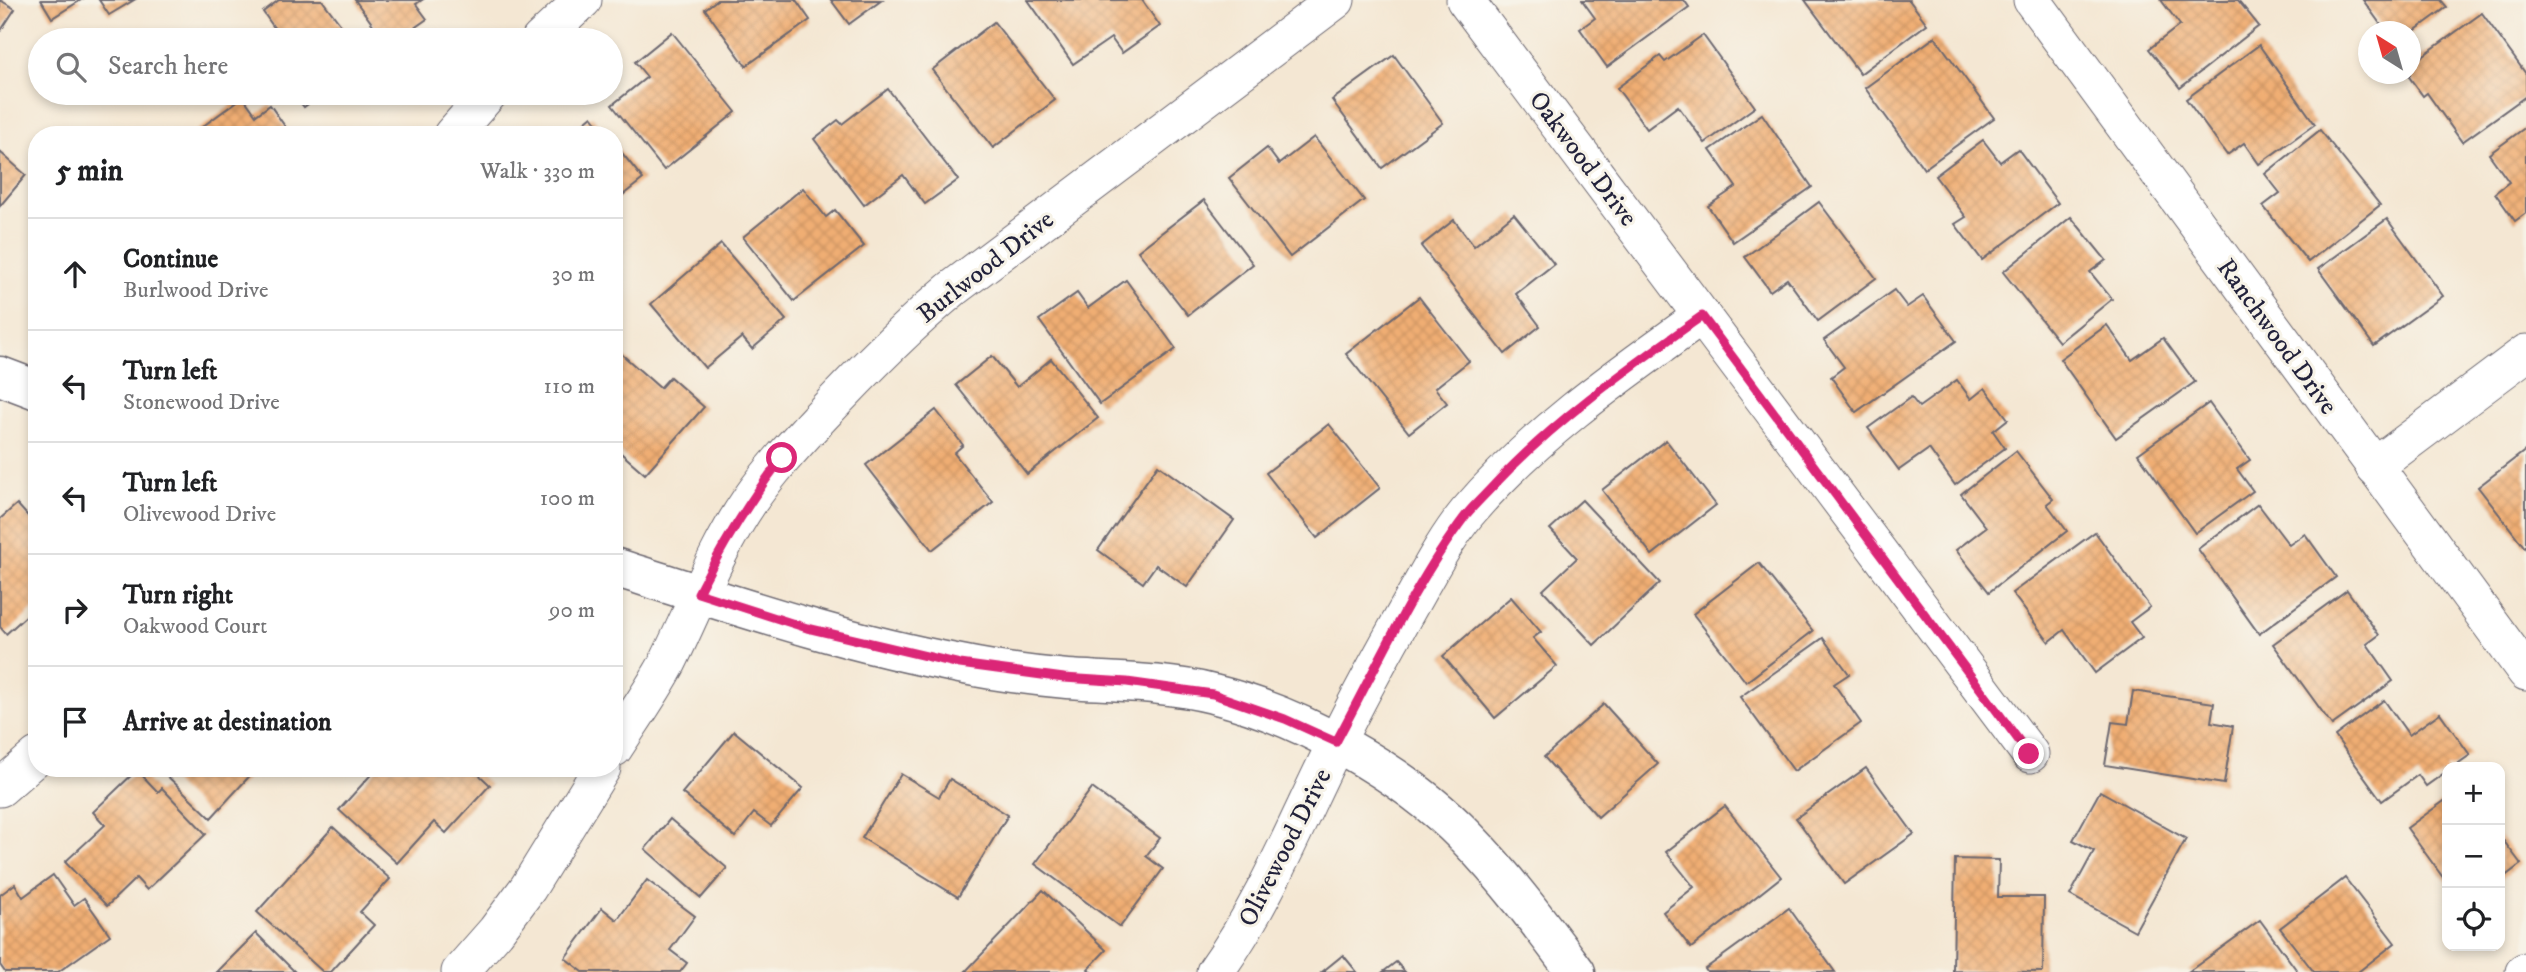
<!DOCTYPE html>
<html lang="en">
<head>
<meta charset="utf-8">
<style>
	:root { --surface:#fff; --page:#f6f6f6; --text:#202124; --muted:#757577; --line:#e0e0e0 }
	body { margin:0; font-family:"IM FELL DW Pica",serif; background:var(--page); color:var(--text) }
	.controls { position:absolute; right:21px; bottom:21px; display:grid; overflow:hidden; border-radius:14px; box-shadow:0 4px 10px #0003 }
	.controls button { width:63px; height:63px; display:grid; place-items:center; padding:0; border:0; border-bottom:2px solid var(--line); background:var(--surface); color:var(--text); font:35px sans-serif }
	.compass { position:absolute; left:2358px; top:21px; width:63px; height:63px; border-radius:50%; background:var(--surface); box-shadow:0 4px 10px #0003; rotate:323deg }
	.stop { position:absolute; width:21px; height:21px; margin:-16px; border:5px solid #db2777; border-radius:50%; background:#fff }
	.stop.end { background:#db2777; border-color:#fff; box-shadow:0 2px 7px #0008 }
	.list { margin:0; padding:0; list-style:none }
	h2 { display:flex; justify-content:space-between; align-items:center; height:91px; margin:0; padding:0 28px; font-size:30px }
	h2 small { font-size:23px; font-weight:400; color:var(--muted) }
	.list li { display:grid; grid-template-columns:46px 1fr auto; gap:21px; align-items:center; box-sizing:border-box; height:112px; padding:0 28px; border-top:2px solid var(--line) }
	.list b { display:block; font-size:26px; white-space:nowrap }
	.list p { margin:0; font-size:23px; white-space:nowrap; color:var(--muted) }
	.list em { font-size:23px; font-style:normal; color:var(--muted) }
	.icon { flex:none; width:38px; height:38px; fill:none; stroke:currentColor; stroke-width:2; stroke-linecap:round; stroke-linejoin:round }
	.map { position:relative; flex:none; width:2526px; height:972px; overflow:hidden }
	.search { position:absolute; background:var(--surface); box-shadow:0 4px 10px #0003; left:28px; top:28px; width:595px; height:77px; display:flex; align-items:center; gap:18px; box-sizing:border-box; padding:0 24px; border-radius:38px; color:var(--muted); font-size:26px }
	.panel { position:absolute; background:var(--surface); box-shadow:0 4px 10px #0003; left:28px; top:126px; width:595px; height:651px; border-radius:28px }
	.map>svg:first-child { display:block }
</style>
</head>
<body>
<div class="map">
<svg width="2526" height="972" viewBox="0 0 2526 972">
	<defs>
		<pattern id="building-cross-hatch" width="8" height="8" patternUnits="userSpaceOnUse" patternTransform="scale(1.75)"><rect width="8" height="8" fill="#f0ae73"/><path d="M0 0l8 8M0 8l8-8" fill="none" stroke="#ce9564"/></pattern>
	</defs>
	<rect width="100%" height="100%" fill="#f7f3e8"/>
	<filter id="ink" filterUnits="userSpaceOnUse"><feTurbulence type="fractalNoise" baseFrequency=".0143" numOctaves="2"/><feDisplacementMap in="SourceGraphic" scale="14" xChannelSelector="R" yChannelSelector="G"/><feConvolveMatrix kernelMatrix="1 2 1 2 8 2 1 2 1" color-interpolation-filters="sRGB"/></filter>
	<filter id="wash" filterUnits="userSpaceOnUse"><feTurbulence type="fractalNoise" baseFrequency=".00686" numOctaves="4" result="noise"/><feDisplacementMap in="SourceGraphic" scale="28" xChannelSelector="R" yChannelSelector="G"/><feGaussianBlur stdDeviation="1.57" result="paint"/><feColorMatrix in="noise" values="0 0 0 0 0 0 0 0 0 0 0 0 0 0 0 0 0 1.4 0 .05"/><feComposite in="paint" operator="in"/></filter>
	<g filter="url(#wash)">
		<rect width="100%" height="100%" fill="#f4e7d3"/>
		<g id="blocks">
			<g fill="url(#building-cross-hatch)">
				<polygon points="0,0 15,9 0,32"/>
				<polygon points="41,0 81,0 52,18"/>
				<polygon points="99,0 134,0 109,15"/>
				<polygon points="279,0 322,0 352,40 260,40 275,29 263,12"/>
				<polygon points="355,0 422,0 416,4 427,19 397,40 384,40"/>
				<polygon points="717,0 796,0 810,20 746,66 705,9"/>
				<polygon points="831,0 882,0 849,24"/>
				<polygon points="1028,0 1142,0 1160,26 1122,53 1111,38 1073,64"/>
				<polygon points="1582,0 1684,0 1689,7 1607,67 1580,29 1595,18"/>
				<polygon points="1805,0 1909,0 1927,24 1860,74"/>
				<polygon points="2161,0 2238,0 2259,26 2180,88 2149,49 2180,25"/>
				<polygon points="2363,0 2441,0 2447,7 2410,34 2410,32 2386,32"/>
				<polygon points="2482,13 2526,74 2526,96 2462,142 2427,93 2423,96 2407,74 2410,74 2410,65"/>
				<polygon points="994,22 1055,100 993,148 932,70"/>
				<polygon points="672,32 736,112 664,170 612,105 647,77 635,62"/>
				<polygon points="1703,35 1755,107 1705,143 1678,106 1647,129 1617,88 1660,56 1665,62"/>
				<polygon points="1935,37 1994,118 1924,169 1865,88"/>
				<polygon points="2259,45 2315,124 2259,164 2244,143 2227,155 2186,99"/>
				<polygon points="1394,55 1443,123 1382,168 1332,100"/>
				<polygon points="888,89 958,180 925,204 903,175 864,205 814,139 838,120 842,124"/>
				<polygon points="293,93 323,93 304,107"/>
				<polygon points="243,97 256,115 270,105 291,135 191,135"/>
				<polygon points="1762,114 1812,187 1733,242 1708,206 1736,187 1710,150"/>
				<polygon points="592,116 607,135 569,135"/>
				<polygon points="2526,127 2526,213 2515,221 2495,193 2509,182 2489,154"/>
				<polygon points="2320,130 2380,205 2308,262 2263,206 2280,193 2265,174"/>
				<polygon points="1314,137 1364,200 1290,257 1229,178 1267,148 1279,164"/>
				<polygon points="1983,140 2000,162 2018,149 2058,203 1982,260 1955,224 1966,217 1935,176"/>
				<polygon points="614,143 643,179 614,202"/>
				<polygon points="0,152 26,175 0,206"/>
				<polygon points="803,188 826,217 835,210 864,246 794,301 743,237"/>
				<polygon points="1204,200 1253,264 1188,315 1138,251"/>
				<polygon points="1819,202 1876,278 1818,321 1787,279 1770,291 1745,257"/>
				<polygon points="1514,214 1554,264 1516,294 1540,326 1505,354 1421,246 1454,220 1474,246"/>
				<polygon points="2071,217 2106,260 2090,272 2112,299 2059,342 2003,272"/>
				<polygon points="2387,219 2443,296 2374,346 2318,269"/>
				<polygon points="721,244 786,320 752,349 742,337 705,368 651,304"/>
				<polygon points="1126,280 1176,349 1100,404 1039,320 1077,293 1088,308"/>
				<polygon points="1894,290 1907,307 1923,296 1956,341 1856,412 1831,377 1844,367 1824,340"/>
				<polygon points="1419,297 1469,361 1435,388 1447,403 1409,433 1346,354"/>
				<polygon points="2107,325 2132,360 2163,338 2195,382 2116,438 2060,359"/>
				<polygon points="618,351 660,388 670,377 704,407 645,474 614,447 614,355"/>
				<polygon points="992,356 1017,387 1051,359 1098,418 1027,474 956,385"/>
				<polygon points="1957,380 1971,399 1985,388 2008,419 1993,431 2005,448 1955,485 1929,449 1899,470 1868,428 1911,397 1919,407"/>
				<polygon points="2209,403 2250,460 2237,469 2253,491 2195,533 2138,454"/>
				<polygon points="936,410 963,445 954,453 993,502 932,550 866,465"/>
				<polygon points="1329,424 1380,488 1317,538 1266,473"/>
				<polygon points="1666,440 1716,505 1652,555 1602,490"/>
				<polygon points="2526,450 2526,549 2478,487"/>
				<polygon points="2016,451 2053,499 2047,504 2067,531 1989,592 1956,550 1986,527 1961,494"/>
				<polygon points="1158,465 1234,520 1187,587 1156,565 1143,583 1098,550"/>
				<polygon points="1582,500 1660,583 1594,645 1543,590 1577,558 1550,529"/>
				<polygon points="17,504 37,526 37,606 6,634 0,627 0,519"/>
				<polygon points="2258,504 2289,545 2305,534 2336,577 2259,634 2198,549"/>
				<polygon points="2095,532 2150,607 2130,622 2142,638 2095,673 2064,630 2049,642 2012,593"/>
				<polygon points="1759,563 1813,631 1746,682 1693,614"/>
				<polygon points="2347,590 2379,635 2367,644 2393,681 2332,725 2273,644"/>
				<polygon points="1511,597 1541,632 1533,638 1557,666 1495,718 1443,656"/>
				<polygon points="1823,638 1849,674 1834,684 1861,723 1794,771 1740,697"/>
				<polygon points="2133,691 2214,703 2211,722 2233,726 2224,784 2105,765 2112,722 2128,724"/>
				<polygon points="2384,700 2409,735 2440,713 2470,755 2453,767 2447,767 2447,771 2426,786 2418,775 2382,801 2335,736"/>
				<polygon points="1604,704 1658,764 1598,817 1544,757"/>
				<polygon points="734,731 803,788 771,826 754,813 735,837 682,793"/>
				<polygon points="165,768 257,768 211,818 162,771"/>
				<polygon points="377,768 472,768 490,785 446,833 434,822 397,863 339,810"/>
				<polygon points="1866,768 1914,834 1844,884 1796,818"/>
				<polygon points="137,770 158,792 162,788 206,834 147,890 136,878 107,906 65,862 105,825 93,812"/>
				<polygon points="901,774 939,797 950,779 1008,815 958,897 862,838"/>
				<polygon points="1092,788 1160,838 1146,856 1163,869 1120,927 1035,864"/>
				<polygon points="2100,791 2186,839 2135,931 2070,895 2094,851 2073,840"/>
				<polygon points="2447,799 2447,883 2407,828"/>
				<polygon points="1725,806 1781,877 1691,948 1663,912 1694,887 1666,852"/>
				<polygon points="670,819 727,868 701,898 645,849"/>
				<polygon points="333,827 390,879 360,912 374,925 331,972 323,972 257,912"/>
				<polygon points="2500,836 2521,864 2500,880"/>
				<polygon points="1955,859 1999,860 1998,897 2044,897 2043,972 1953,971"/>
				<polygon points="53,875 74,905 84,898 110,935 58,972 5,972 0,965 0,895 15,884 23,897"/>
				<polygon points="2345,878 2395,943 2358,972 2314,972 2280,928"/>
				<polygon points="647,880 695,916 670,950 687,963 680,972 583,972 565,958 602,908 617,920"/>
				<polygon points="1043,890 1106,950 1088,969 1091,972 965,972"/>
				<polygon points="1789,908 1835,972 1707,972 1705,969"/>
				<polygon points="2260,920 2298,972 2188,972"/>
				<polygon points="256,933 295,972 217,972"/>
				<polygon points="1343,955 1357,972 1322,972"/>
				<polygon points="1396,962 1405,972 1383,972"/>
			</g>
		</g>
	</g>
	<g filter="url(#ink)">
		<use href="#blocks" fill-opacity="0" stroke="#6c6770" stroke-width="2"/>
		<g fill="none" stroke-linecap="round" stroke-linejoin="round">
			<defs>
				<g id="minor">
					<polyline points="1465,0 2030,754"/>
					<polyline points="2032,0 2526,672"/>
					<polyline points="540,40 583,0"/>
					<polyline points="452,135 489,93"/>
					<polyline points="2374,467 2526,353"/>
					<path d="M614 748C632 720 652 692 668 662 695 608 715 551 750 500 770 471 794 445 818 419 861 373 904 329 952 289L1336 0"/>
					<polyline points="0,788 37,756"/>
					<polyline points="460,972 496,931 528,888 602,768"/>
					<path d="M1215 972C1266 901 1297 821 1336 743 1359 696 1385 649 1411 603 1428 573 1445 540 1467 513 1533 435 1619 375 1702 316"/>
					<polyline points="2524,972 2526,971"/>
				</g>
				<g id="tertiary">
					<polyline points="0,376 37,390"/>
					<path d="M614 567C728 603 842 642 960 664 994 671 1032 676 1067 679 1114 682 1168 682 1213 694 1300 715 1404 773 1466 837 1507 879 1541 925 1576 972"/>
				</g>
			</defs>
			<use href="#minor" stroke="#6c6770" stroke-width="39"/>
			<use href="#tertiary" stroke="#6c6770" stroke-width="41"/>
			<use href="#minor" stroke="#fff" stroke-width="37"/>
			<use href="#tertiary" stroke="#fff" stroke-width="38"/>
		</g>
	</g>
	<g fill="none" stroke-linecap="round" stroke-linejoin="round" filter="url(#ink)">
		<path stroke="#db2777" stroke-width="9" d="M782 458C748 502 723 544 698 593L807 628 960 664 1064 678 1127 682 1213 694 1285 719 1336 742C1376 668 1415 582 1466 515 1475 504 1486 494 1495 484 1556 419 1629 368 1702 316L2029 754"/>
	</g>
	<g text-anchor="middle" stroke-width="6" stroke-linejoin="round" paint-order="stroke">
		<g font-size="26" fill="#22223b" stroke="#f7f3e8">
			<text transform="translate(1584 158) rotate(53)" y="9">Oakwood Drive</text>
			<text transform="translate(985 266) rotate(-38)" y="9">Burlwood Drive</text>
			<text transform="translate(2278 336) rotate(54)" y="9">Ranchwood Drive</text>
			<text transform="translate(1284 847) rotate(-63)" y="9">Olivewood Drive</text>
		</g>
	</g>
</svg>
<div class="controls">
<button>+</button>
<button>−</button>
<button><svg class="icon" aria-label="locate" viewBox="0 0 24 24"><circle cx="12" cy="12" r="6"/><path d="M12 2v4M12 18v4M2 12h4M18 12h4"/></svg></button>
</div>
<svg class="compass" viewBox="-18 -18 36 36"><path d="M0-13l5 13h-10z" fill="#e53935"/><path d="M0 13l5-13h-10z" fill="#757577"/></svg>
<div class="stop" style="left:782px;top:458px"></div>
<div class="stop end" style="left:2029px;top:754px"></div>
<div class="search"><svg class="icon" aria-label="search" viewBox="0 0 24 24"><circle cx="10" cy="10" r="6"/><path d="M15 15l6 6"/></svg>Search here</div>
<section class="panel">
<h2>5 min<small>Walk · 330 m</small></h2>
<ul class="list">
<li><svg class="icon" aria-label="ahead" viewBox="0 0 24 24"><path d="M12 20V5M6 11l6-6 6 6"/></svg><div><b>Continue</b><p>Burlwood Drive</p></div><em>30 m</em></li>
<li><svg class="icon" aria-label="left" viewBox="0 0 24 24"><path d="M17 20v-9H6M10 6l-5 5 5 5"/></svg><div><b>Turn left</b><p>Stonewood Drive</p></div><em>110 m</em></li>
<li><svg class="icon" aria-label="left" viewBox="0 0 24 24"><path d="M17 20v-9H6M10 6l-5 5 5 5"/></svg><div><b>Turn left</b><p>Olivewood Drive</p></div><em>100 m</em></li>
<li><svg class="icon" aria-label="right" viewBox="0 0 24 24"><path d="M7 20v-9h11M14 6l5 5-5 5"/></svg><div><b>Turn right</b><p>Oakwood Court</p></div><em>90 m</em></li>
<li><svg class="icon" aria-label="arrive" viewBox="0 0 24 24"><path d="M6 21V4h12l-3 4 3 4H6"/></svg><div><b>Arrive at destination</b></div></li>
</ul>
</section>
</div>
</body>
</html>
